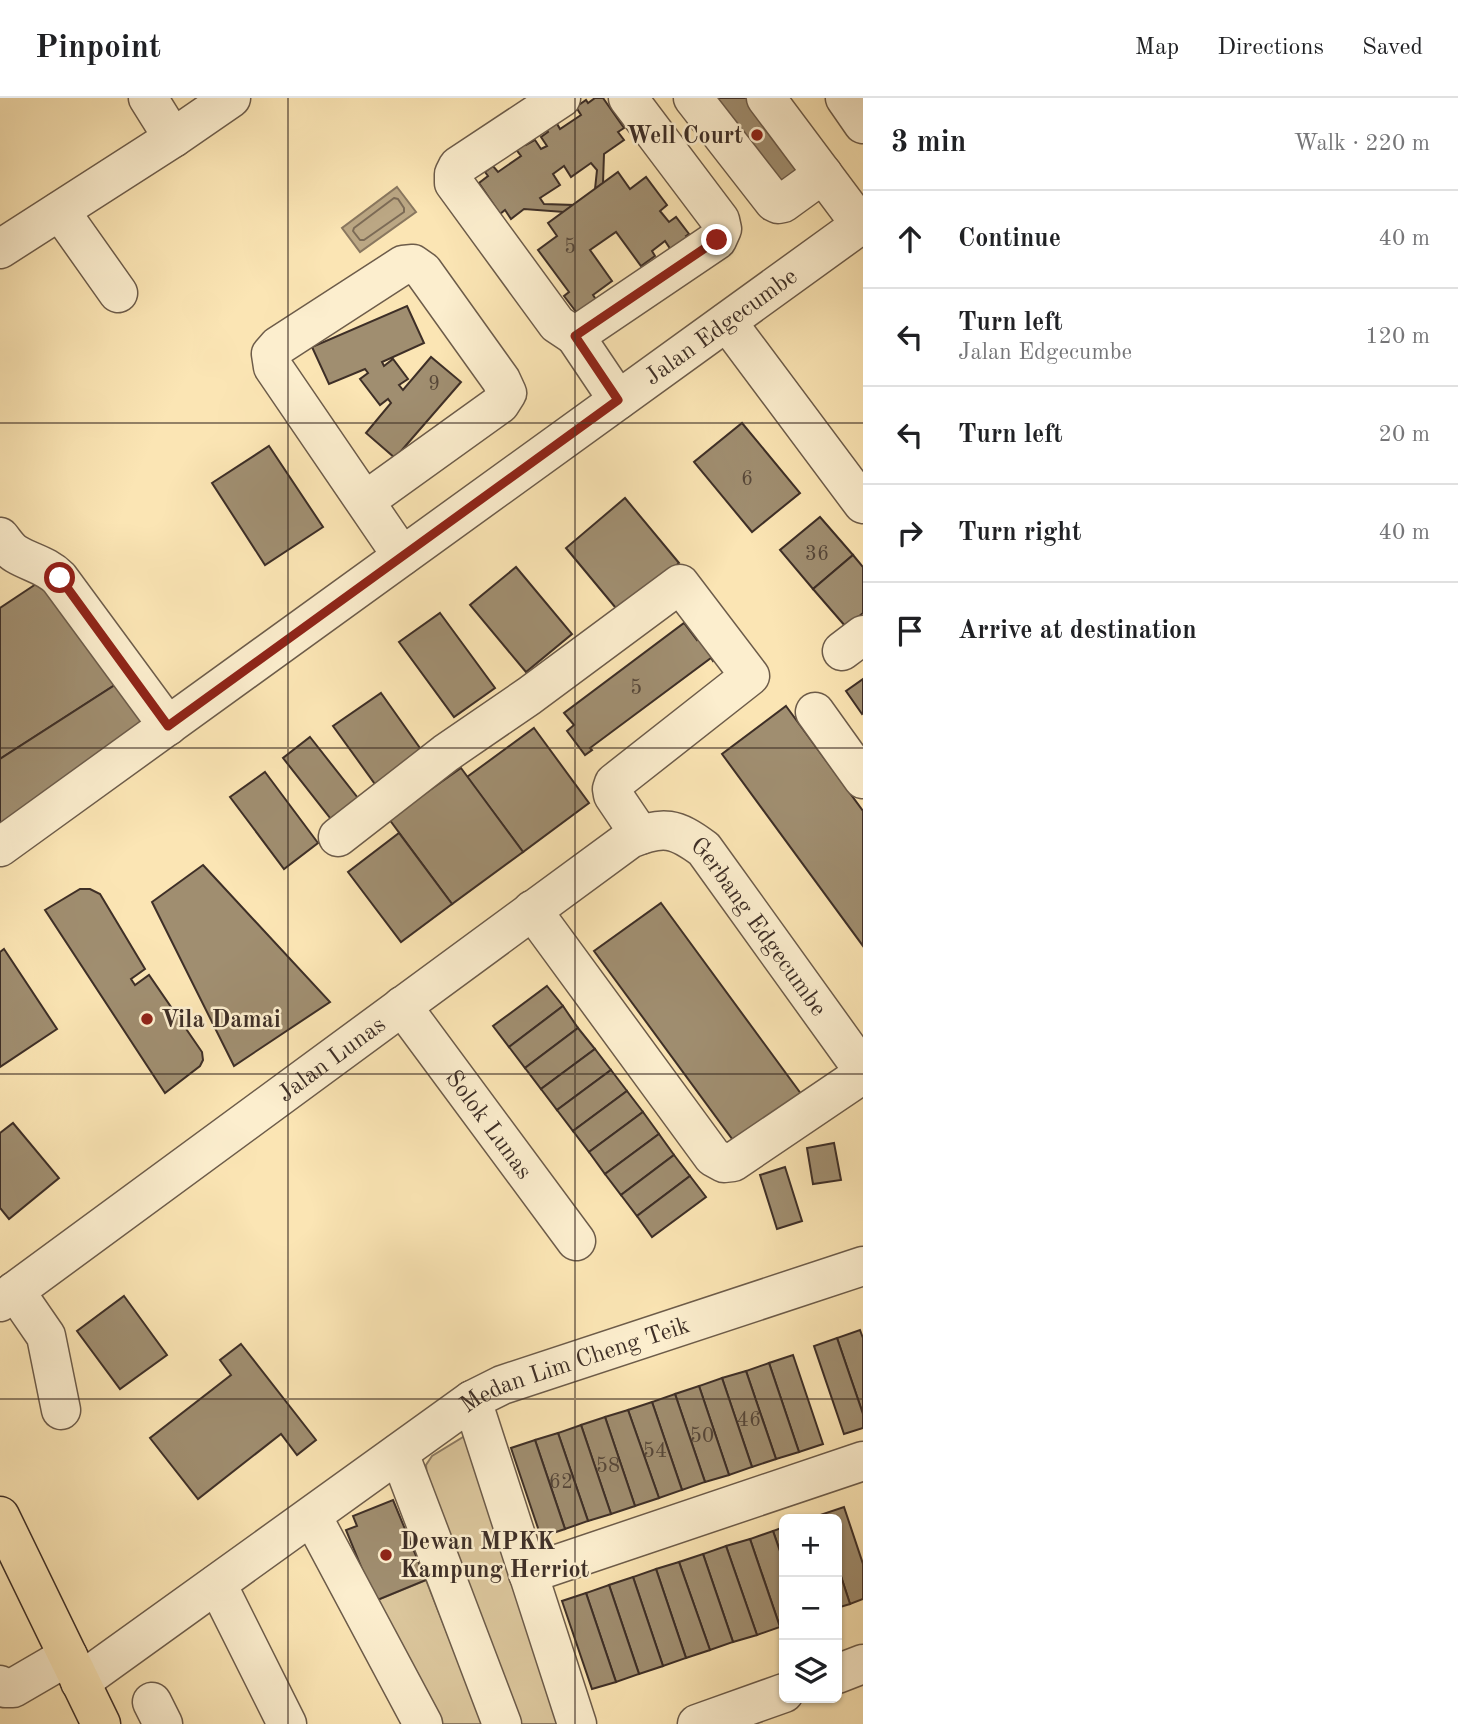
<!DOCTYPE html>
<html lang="en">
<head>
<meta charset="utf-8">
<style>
	:root { --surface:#fff; --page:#f6f6f6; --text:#202124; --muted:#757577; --line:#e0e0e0 }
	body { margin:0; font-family:"Old Standard TT",serif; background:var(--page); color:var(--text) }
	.controls { position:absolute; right:21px; bottom:21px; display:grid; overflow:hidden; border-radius:10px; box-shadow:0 2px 5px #0004 }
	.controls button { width:63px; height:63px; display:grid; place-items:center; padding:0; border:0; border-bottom:2px solid var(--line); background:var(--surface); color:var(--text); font:35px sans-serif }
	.stop { position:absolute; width:21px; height:21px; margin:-16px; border:5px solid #8f2418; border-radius:50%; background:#fff }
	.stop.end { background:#8f2418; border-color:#fff; box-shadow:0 2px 7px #0008 }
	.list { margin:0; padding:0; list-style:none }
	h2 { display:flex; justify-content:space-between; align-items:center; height:91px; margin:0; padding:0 28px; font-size:30px }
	h2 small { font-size:23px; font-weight:400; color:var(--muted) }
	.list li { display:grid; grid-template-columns:46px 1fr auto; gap:21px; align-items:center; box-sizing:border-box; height:98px; padding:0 28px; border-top:2px solid var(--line) }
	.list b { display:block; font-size:26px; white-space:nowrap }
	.list p { margin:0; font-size:23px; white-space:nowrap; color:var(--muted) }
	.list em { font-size:23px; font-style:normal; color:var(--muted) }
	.icon { flex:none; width:38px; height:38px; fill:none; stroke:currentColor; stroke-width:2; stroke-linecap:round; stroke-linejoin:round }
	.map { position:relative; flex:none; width:863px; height:1626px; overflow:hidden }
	header { display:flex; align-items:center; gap:42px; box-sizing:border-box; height:98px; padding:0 35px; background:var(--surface); border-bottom:2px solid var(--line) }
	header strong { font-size:33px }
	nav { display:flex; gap:38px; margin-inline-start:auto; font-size:24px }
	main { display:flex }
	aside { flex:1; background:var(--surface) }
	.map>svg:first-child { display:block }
</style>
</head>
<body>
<header>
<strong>Pinpoint</strong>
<nav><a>Map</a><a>Directions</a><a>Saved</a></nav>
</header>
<main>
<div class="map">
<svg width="863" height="1626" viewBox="0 0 863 1626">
	<rect width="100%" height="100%" fill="#fbe5b4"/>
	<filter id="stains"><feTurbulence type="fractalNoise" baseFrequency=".00286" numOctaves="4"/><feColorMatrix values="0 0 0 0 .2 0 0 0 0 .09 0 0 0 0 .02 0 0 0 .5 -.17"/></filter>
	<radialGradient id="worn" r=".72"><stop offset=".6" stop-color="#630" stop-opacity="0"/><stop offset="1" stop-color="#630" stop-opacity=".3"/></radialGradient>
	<g fill="#dbc69c" stroke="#8c7a62" stroke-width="2">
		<polygon points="473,1333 568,1626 521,1626 427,1378 426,1367 432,1358"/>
		<polygon points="426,1482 483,1626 438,1626 375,1503"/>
	</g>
	<polygon fill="#bba784" stroke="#89775f" stroke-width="2" points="397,89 416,114 360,154 342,130"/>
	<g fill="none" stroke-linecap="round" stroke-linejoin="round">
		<polygon stroke="#7c6b56" stroke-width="2" points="394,100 398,101 404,110 404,114 364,142 360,142 353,133 354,130"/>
	</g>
	<g fill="#a08e70" stroke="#3e2f27" stroke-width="2">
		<polygon points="595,0 603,0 624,30 618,34 624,42 604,56 603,85 595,91 597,72 591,65 571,79 564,68 553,76 560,87 540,100 544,106 573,107 564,114 524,111 511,121 505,112 500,116 479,85 488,78 485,74 493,68 498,74 521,58 515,50 524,44 526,47 535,42 541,51 547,48 541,39 548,34 546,30 556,24 560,31 581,17 576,9 586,2 588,5"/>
		<polygon points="702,0 755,0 812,75 778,100"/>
		<polygon points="618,74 630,91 646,79 667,107 660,113 669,124 676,119 689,136 686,138 688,141 671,152 665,143 652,153 655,158 641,168 616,134 590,152 612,183 593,197 597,203 577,215 564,198 569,194 538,152 557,138 548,125"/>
		<polygon points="407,208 424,245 382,264 384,268 393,261 408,281 399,287 403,292 431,259 461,284 395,360 366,335 391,305 388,301 380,307 360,281 368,275 365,271 329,286 312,249"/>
		<polygon points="742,325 800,395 752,434 694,364"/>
		<polygon points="269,348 323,429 265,467 212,385"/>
		<polygon points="625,400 679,465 620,515 566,450"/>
		<polygon points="820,419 853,457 813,491 780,452"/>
		<polygon points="853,457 863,469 863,515 846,529 813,491"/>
		<polygon points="516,469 572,536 526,574 470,507"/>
		<polygon points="42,482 118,585 0,661 0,510"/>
		<polygon points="440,515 495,590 454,619 399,544"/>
		<polygon points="684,525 697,542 705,536 721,557 713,563 711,560 590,650 592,652 585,657 567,633 574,627 564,615"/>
		<polygon points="863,581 863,615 862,616 846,593"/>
		<polygon points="118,585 145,627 0,728 0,661"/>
		<polygon points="381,595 427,660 380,693 333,628"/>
		<polygon points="786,608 863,713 863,848 722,656"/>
		<polygon points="534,630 589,705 523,754 467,679"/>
		<polygon points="310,639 365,709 338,730 283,660"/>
		<polygon points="461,670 523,754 452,806 389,721"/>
		<polygon points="265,674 318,745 284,771 230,699"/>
		<polygon points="399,735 452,806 401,844 348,774"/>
		<polygon points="203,767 330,904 234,968 152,804"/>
		<polygon points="80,791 90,791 100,796 145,871 131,881 135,887 149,877 202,954 203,962 200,968 165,995 45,812"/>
		<polygon points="661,805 807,1004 741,1053 594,853"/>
		<polygon points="4,851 57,931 0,969 0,854"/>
		<polygon points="547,888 563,908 509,949 493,928"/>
		<polygon points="563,908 578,930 525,970 509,949"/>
		<polygon points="578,930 595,951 541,991 525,970"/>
		<polygon points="595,951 611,972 557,1012 541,991"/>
		<polygon points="611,972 627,993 573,1033 557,1012"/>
		<polygon points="627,993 643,1014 589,1054 573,1033"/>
		<polygon points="643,1014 659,1036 605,1076 589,1054"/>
		<polygon points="13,1025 59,1080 9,1121 0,1110 0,1035"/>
		<polygon points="659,1036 674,1057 621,1097 605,1076"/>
		<polygon points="834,1045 841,1082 813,1086 807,1050"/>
		<polygon points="674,1057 690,1078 637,1118 621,1097"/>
		<polygon points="785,1069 802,1123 777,1131 760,1077"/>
		<polygon points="690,1078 706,1099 652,1139 637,1118"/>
		<polygon points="124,1198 167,1257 120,1291 77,1233"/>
		<polygon points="860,1232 863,1240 863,1316 837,1240"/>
		<polygon points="837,1240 863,1316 863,1330 844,1336 814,1248"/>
		<polygon points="241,1246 316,1342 297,1357 281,1336 198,1401 150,1340 231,1277 220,1262"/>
		<polygon points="793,1257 823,1346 799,1354 769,1265"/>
		<polygon points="769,1265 799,1354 776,1361 746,1273"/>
		<polygon points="746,1273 776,1361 752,1369 722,1280"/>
		<polygon points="722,1280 752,1369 729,1377 699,1288"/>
		<polygon points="699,1288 729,1377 705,1384 675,1296"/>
		<polygon points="675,1296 705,1384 682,1392 652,1304"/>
		<polygon points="652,1304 682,1392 659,1400 628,1312"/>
		<polygon points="628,1312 659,1400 635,1408 605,1319"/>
		<polygon points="605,1319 635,1408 611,1416 581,1327"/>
		<polygon points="581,1327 611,1416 588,1423 558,1335"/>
		<polygon points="558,1335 588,1423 565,1431 535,1342"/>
		<polygon points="535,1342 565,1431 541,1439 511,1350"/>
		<polygon points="393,1402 426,1482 375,1503 346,1432 357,1428 353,1418"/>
		<polygon points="844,1409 863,1466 863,1501 850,1506 837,1466 837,1421 822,1421 820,1417"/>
		<polygon points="784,1429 784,1465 773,1433"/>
		<polygon points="773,1433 784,1465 784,1528 780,1529 750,1441"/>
		<polygon points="750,1441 780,1529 757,1537 726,1448"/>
		<polygon points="726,1448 757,1537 733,1544 703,1456"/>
		<polygon points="703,1456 733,1544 710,1552 679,1464"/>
		<polygon points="679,1464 710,1552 686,1560 656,1471"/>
		<polygon points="837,1466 850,1506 837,1510"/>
		<polygon points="656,1471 686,1560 663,1568 633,1479"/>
		<polygon points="633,1479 663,1568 639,1576 609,1487"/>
		<polygon points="609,1487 639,1576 616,1584 586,1495"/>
		<polygon points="586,1495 616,1584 592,1591 562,1503"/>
	</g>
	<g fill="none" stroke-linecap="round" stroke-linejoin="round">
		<defs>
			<g id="minor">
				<polyline points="148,0 173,40"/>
				<polyline points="561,0 458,68 454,76 454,85 557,226 575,238 717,142 722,131 720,122 628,0"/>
				<polyline points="693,0 774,104 778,106 783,105 823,76"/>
				<polyline points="766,0 861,127"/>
				<polyline points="845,0 863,26"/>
				<polyline points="60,113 118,195"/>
				<polyline points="0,151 173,40 231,0"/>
				<polyline points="727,224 863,406"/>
				<polyline points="575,238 618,302"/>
				<polyline points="365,403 500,306 507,295 501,282 423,173 413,166 403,167 278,248 271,256 273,269 402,458"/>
				<path d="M0 439C5 445 9 452 16 456 31 465 46 467 59 480L168 628"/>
				<polyline points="842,553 863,537"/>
				<polyline points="815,614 863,681"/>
				<polyline points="338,739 446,655 529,598 680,486 750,578 614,685 612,691 613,697 640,737"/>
				<path id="s1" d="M0 749 863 125"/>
				<polyline points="532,812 713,1059 724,1065 733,1064 863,976"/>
				<path id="s2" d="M402 908 576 1143"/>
				<polyline points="15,1193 46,1238 61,1312"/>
				<path id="s3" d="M0 1204 630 741C663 727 676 730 704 751L863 972"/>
				<polyline points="472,1302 577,1626"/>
				<polyline points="399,1355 502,1626"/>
				<polyline points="312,1418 423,1626"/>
				<polyline points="528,1476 863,1363"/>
				<polyline points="217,1486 287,1626"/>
				<polyline points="837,1576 863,1566"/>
				<path id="s4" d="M80 1584 472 1302 502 1287 863 1168"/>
				<polyline points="0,1587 5,1590 13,1590 68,1558"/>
				<polyline points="152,1604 163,1626"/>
				<polyline points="697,1626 784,1595"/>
			</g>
			<polyline id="major" points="0,1418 101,1626"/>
		</defs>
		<use href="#minor" stroke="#6d5c4a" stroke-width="41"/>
		<use href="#major" stroke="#3e2f27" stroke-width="41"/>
		<use href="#minor" stroke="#fceece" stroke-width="38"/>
		<use href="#major" stroke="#fbe5b4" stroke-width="38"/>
	</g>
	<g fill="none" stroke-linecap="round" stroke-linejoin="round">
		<polyline stroke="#8f2418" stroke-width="9" points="60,480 168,628 618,302 575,238 717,142"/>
	</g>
	<path fill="none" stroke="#3e2f27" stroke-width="2" stroke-opacity="0.55" d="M288 0V1626M575 0V1626M0 325H863M0 650H863M0 976H863M0 1301H863"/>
	<g fill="#8f2418" stroke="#fceece" stroke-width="2.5">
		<circle cx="757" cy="37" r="7"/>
		<circle cx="147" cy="921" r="7"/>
		<circle cx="386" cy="1457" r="7"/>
	</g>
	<g text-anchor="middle" stroke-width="5" stroke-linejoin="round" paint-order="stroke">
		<g font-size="21" fill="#564739">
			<text x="570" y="155">5</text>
			<text x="434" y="292">9</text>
			<text x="747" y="387">6</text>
			<text x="817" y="462">36</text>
			<text x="636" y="596">5</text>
			<text x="749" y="1328">46</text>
			<text x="702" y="1344">50</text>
			<text x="655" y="1359">54</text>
			<text x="608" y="1374">58</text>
			<text x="561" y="1390">62</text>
		</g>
		<g font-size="24" font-weight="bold" fill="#3e2f27" stroke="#fceece" text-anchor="start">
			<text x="743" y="45" text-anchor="end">Well Court</text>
			<text x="161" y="929">Vila Damai</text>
			<text x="400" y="1451">Dewan MPKK<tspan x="400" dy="28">Kampung Herriot</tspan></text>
		</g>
		<g font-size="24" fill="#3e2f27" stroke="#fceece">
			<text dy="8" stroke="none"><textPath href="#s1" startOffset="889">Jalan Edgecumbe</textPath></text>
			<text dy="8" stroke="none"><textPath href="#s3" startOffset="957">Gerbang Edgecumbe</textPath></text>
			<text dy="8" stroke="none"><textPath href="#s3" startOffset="411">Jalan Lunas</textPath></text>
			<text dy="8" stroke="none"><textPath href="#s2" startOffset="147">Solok Lunas</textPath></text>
			<text dy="8" stroke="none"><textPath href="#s4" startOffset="592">Medan Lim Cheng Teik</textPath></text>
		</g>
	</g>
	<rect width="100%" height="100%" filter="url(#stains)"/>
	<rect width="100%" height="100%" fill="url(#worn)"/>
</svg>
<div class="controls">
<button>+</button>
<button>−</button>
<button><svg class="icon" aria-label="layers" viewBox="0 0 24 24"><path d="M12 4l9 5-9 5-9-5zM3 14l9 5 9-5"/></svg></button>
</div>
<div class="stop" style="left:60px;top:480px"></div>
<div class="stop end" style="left:717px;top:142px"></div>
</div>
<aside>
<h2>3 min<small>Walk · 220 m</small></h2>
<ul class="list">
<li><svg class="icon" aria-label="ahead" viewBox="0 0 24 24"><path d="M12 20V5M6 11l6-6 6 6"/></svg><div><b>Continue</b></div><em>40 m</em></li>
<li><svg class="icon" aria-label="left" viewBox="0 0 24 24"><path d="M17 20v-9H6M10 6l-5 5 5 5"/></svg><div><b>Turn left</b><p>Jalan Edgecumbe</p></div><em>120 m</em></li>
<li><svg class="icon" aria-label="left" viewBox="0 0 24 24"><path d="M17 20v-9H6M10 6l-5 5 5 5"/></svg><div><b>Turn left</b></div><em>20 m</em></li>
<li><svg class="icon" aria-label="right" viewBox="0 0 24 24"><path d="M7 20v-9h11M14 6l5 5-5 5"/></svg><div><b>Turn right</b></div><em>40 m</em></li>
<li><svg class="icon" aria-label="arrive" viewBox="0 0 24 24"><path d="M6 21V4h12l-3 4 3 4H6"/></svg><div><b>Arrive at destination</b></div></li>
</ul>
</aside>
</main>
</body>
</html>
